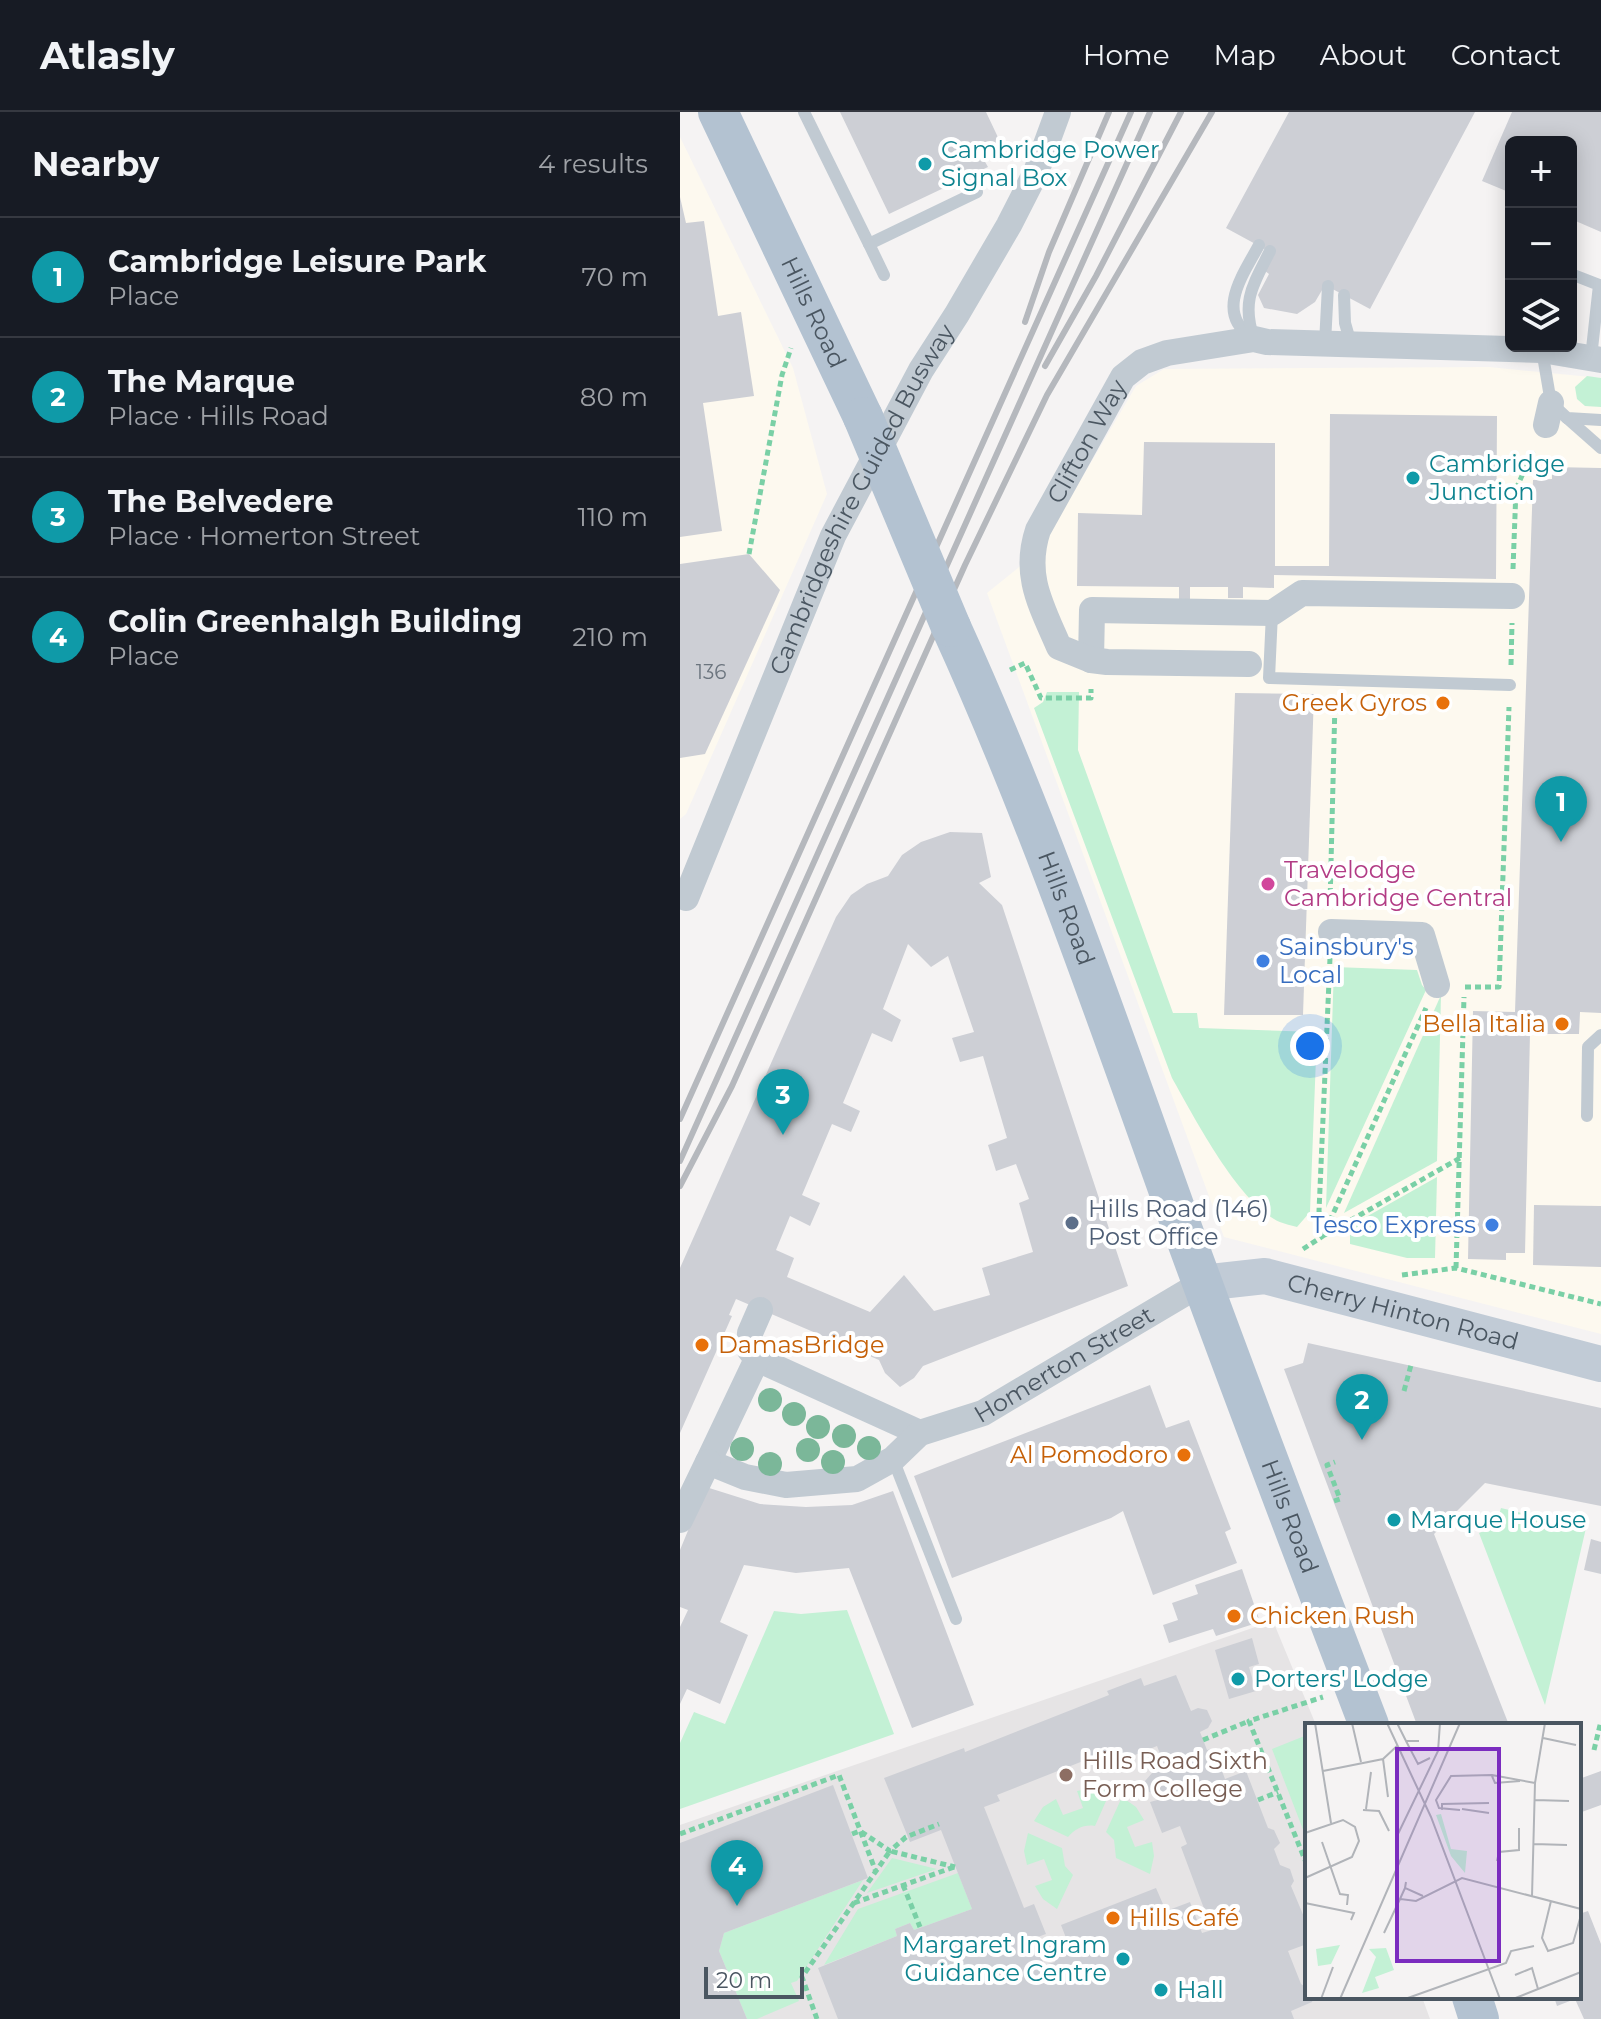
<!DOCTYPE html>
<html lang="en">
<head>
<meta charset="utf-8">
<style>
	:root { --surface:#171b24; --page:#20242c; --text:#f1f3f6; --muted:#9ea1a6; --line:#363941; --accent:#1a73e8 }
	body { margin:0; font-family:Montserrat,sans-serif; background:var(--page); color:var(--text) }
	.controls { position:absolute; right:24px; top:24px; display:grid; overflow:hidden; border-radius:12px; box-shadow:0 4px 20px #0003 }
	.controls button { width:72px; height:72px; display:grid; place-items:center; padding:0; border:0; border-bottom:2px solid var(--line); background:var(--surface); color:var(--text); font:40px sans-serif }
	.scale { position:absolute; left:24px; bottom:20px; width:100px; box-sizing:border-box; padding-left:8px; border:4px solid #4a5661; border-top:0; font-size:22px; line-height:28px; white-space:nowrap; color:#4a5661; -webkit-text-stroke:6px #fff; paint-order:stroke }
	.you { position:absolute; left:630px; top:934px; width:28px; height:28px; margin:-20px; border:6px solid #fff; border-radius:50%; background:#1a73e8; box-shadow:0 0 0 12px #1a73e833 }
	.badge { display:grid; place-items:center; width:52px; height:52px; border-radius:50%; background:var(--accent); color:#fff; font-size:26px; font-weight:700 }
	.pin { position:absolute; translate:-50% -66px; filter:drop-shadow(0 2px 4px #0008) }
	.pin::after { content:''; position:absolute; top:42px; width:28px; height:24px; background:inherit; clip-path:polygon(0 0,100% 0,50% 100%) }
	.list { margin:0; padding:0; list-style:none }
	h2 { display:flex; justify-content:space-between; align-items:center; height:104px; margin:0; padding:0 32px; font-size:34px }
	h2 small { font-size:26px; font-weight:400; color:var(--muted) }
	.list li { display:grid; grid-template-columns:52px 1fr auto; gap:24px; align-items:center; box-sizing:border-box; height:120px; padding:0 32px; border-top:2px solid var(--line) }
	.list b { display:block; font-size:30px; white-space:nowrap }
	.list p { margin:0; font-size:26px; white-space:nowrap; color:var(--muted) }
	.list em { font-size:26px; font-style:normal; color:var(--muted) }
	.icon { flex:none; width:44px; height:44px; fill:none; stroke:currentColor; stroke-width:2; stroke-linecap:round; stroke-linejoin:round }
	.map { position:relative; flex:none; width:921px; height:1907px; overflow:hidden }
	header { display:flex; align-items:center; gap:48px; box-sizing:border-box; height:112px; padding:0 40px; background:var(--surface); border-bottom:2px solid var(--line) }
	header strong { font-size:38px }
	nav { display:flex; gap:44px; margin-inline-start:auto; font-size:28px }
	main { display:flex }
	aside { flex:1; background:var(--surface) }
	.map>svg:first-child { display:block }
</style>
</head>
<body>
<header>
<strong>Atlasly</strong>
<nav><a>Home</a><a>Map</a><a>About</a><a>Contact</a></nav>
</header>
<main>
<aside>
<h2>Nearby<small>4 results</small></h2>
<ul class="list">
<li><span class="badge" style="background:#0f9aa8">1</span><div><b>Cambridge Leisure Park</b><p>Place</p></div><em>70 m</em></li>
<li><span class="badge" style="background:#0f9aa8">2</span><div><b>The Marque</b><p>Place · Hills Road</p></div><em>80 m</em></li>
<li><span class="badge" style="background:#0f9aa8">3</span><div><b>The Belvedere</b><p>Place · Homerton Street</p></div><em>110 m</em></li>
<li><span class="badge" style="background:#0f9aa8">4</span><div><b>Colin Greenhalgh Building</b><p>Place</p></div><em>210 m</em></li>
</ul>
</aside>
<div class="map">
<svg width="921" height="1907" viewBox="0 0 921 1907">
	<rect width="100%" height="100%" fill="#f5f3f3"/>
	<g fill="#fdf9ef">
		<polygon points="0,25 113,256 147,382 6,702 0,707"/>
		<polygon points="809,255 921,266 921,1222 544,1125 307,481 359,439 456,274 484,257"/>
	</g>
	<polygon fill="#e6e4e5" points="593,1509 636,1613 627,1613 627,1885 742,1885 750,1907 0,1907 0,1713"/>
	<g fill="#c3f1d5">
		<polygon points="907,264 921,266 921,295 905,294 897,287 895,275"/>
		<path d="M367 580H399L398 638 493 901H517L519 916 637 920 630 1100 617 1115C610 1113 600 1111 594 1107 555 1084 514 1005 492 966L354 596 363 590Z"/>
		<polygon points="654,855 737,858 742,873 746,878 646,1096"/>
		<polygon points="761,883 757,1049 664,1101"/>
		<polygon points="757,1065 755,1146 727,1146 670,1132 670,1114"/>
		<path d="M821 1396 906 1416 865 1593 799 1421C813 1416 817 1411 821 1396Z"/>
		<polygon points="167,1498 214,1622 0,1697 0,1631 14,1600 45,1612 94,1499 121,1502"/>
		<polygon points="627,1623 627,1728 592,1637"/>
		<path d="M412 1676 430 1680 415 1714C404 1712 395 1717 388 1725L354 1709 363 1695 376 1687 383 1703 403 1696 397 1679Z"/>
		<polygon points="442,1685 456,1695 464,1708 447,1715 455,1735 472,1730 474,1744 470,1762 436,1746 434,1728 426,1720"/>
		<polygon points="348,1721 382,1736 385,1754 393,1763 377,1797 363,1787 355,1774 372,1768 364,1747 347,1753 344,1739"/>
		<polygon points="212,1746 257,1757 187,1781"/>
		<polygon points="278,1761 292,1797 234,1818 230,1811 215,1817 217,1824 144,1853 178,1797"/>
		<polygon points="183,1768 117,1869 111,1871 119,1889 77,1907 67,1907 39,1839 44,1821"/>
	</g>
	<g fill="#cdcfd5" fill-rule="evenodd">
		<polygon points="160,0 306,0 324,38 304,48 308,55 209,102"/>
		<polygon points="609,0 795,0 690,197 645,173 635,190 617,202 584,196 578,183 589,162 585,159 594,142 546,116"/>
		<polygon points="832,0 921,0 921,120 891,107 891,30 831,30 831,81 802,69"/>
		<polygon points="0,85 6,111 24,109 38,204 61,200 74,284 23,291 42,419 0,425"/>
		<polygon points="650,302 817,304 816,467 594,463 594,476 563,475 563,486 548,486 548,475 510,475 510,487 499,487 499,475 397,474 398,401 462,403 464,330 595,331 595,454 649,454"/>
		<polygon points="872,355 921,356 921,901 900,900 899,922 850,922 845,1141 826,1141 826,1148 788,1147 793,899 835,900 853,368 872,367"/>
		<polygon points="69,442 100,478 25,642 0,646 0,452"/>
		<polygon points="555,581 634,582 623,903 544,903"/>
		<path d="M270 720 302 721 311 765 299 771 322 793 448 1174 243 1254 234 1266 220 1275 205 1261 199 1248 56 1187 49 1203 52 1204 0 1321V1156L156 805 171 783 187 772 208 764 222 743 241 730ZM228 832 251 855 268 844 294 920 272 926 280 950 303 944 327 1026 308 1033 316 1059 336 1052 349 1087 339 1091 353 1140 302 1156 310 1183 254 1199 224 1163 190 1200 107 1165 114 1146 96 1138 110 1104 130 1114 140 1091 122 1083 152 1012 171 1020 180 999 163 991 192 921 212 930 221 908 203 897Z"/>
		<polygon points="854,1093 921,1094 921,1155 853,1153"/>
		<polygon points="628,1231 921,1296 921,1394 805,1371 754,1422 829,1613 737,1613 604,1257 623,1251"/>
		<polygon points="470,1273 486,1316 509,1308 551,1417 545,1420 557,1451 473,1483 443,1399 431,1406 272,1466 234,1364"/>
		<polygon points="26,1375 80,1392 126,1395 172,1393 213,1379 294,1593 232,1616 169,1456 116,1461 64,1453 40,1510 68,1523 40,1592 7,1577 0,1592 0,1515 8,1498 0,1495 0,1438"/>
		<polygon points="911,1427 921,1430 921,1462 904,1458"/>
		<polygon points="562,1457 580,1510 536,1524 533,1517 489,1531 483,1513 498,1508 492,1491 518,1482 515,1473"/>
		<polygon points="572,1526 579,1552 569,1555 576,1579 549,1587 535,1538"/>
		<path d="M496 1563 511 1599 518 1596 527 1598 532 1609 528 1616 520 1620 527 1638 536 1636 543 1638 546 1649 541 1656 545 1667 566 1659 588 1716 594 1718 600 1731 594 1737 600 1753 610 1757 614 1769 611 1774 627 1812V1832L608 1839 621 1872 627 1876V1885H634L632 1890 611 1899 614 1907H158L138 1856 217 1824 215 1817 230 1811 234 1818 292 1797 261 1718 230 1730 204 1666 284 1636 285 1640 429 1583 427 1579 461 1566 464 1574ZM477 1634 485 1655 472 1661 465 1669 469 1680 479 1682 481 1687 470 1690 482 1721 500 1714 507 1732 501 1735 532 1818 522 1821 510 1790 486 1799 476 1776 381 1813 390 1836 373 1842 375 1850 364 1853 355 1826 366 1822 354 1792 344 1796 304 1695 320 1689 317 1683 431 1638 433 1643 442 1640 445 1647Z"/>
		<polygon points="921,1659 921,1693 899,1701 899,1667"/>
		<polygon points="153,1673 188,1766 44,1821 39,1839 67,1907 0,1907 0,1731"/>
		<polygon points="908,1799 921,1832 921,1907 904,1907 895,1887 877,1894 874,1885 899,1885 899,1802"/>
	</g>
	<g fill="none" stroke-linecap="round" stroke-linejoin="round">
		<g stroke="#7ad0a6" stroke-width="5" stroke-dasharray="6 4" stroke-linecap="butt">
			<polyline points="69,442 102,263 111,236"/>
			<polyline points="833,457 836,377 853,339"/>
			<polyline points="831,553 832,511"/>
			<polyline points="330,558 345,551 361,586 411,586 411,577"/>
			<polyline points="650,792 655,590"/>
			<polyline points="650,846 639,1099 643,1124 780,1046"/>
			<polyline points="785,875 819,875 829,595"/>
			<polyline points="623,1137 643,1124 746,896"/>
			<polyline points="776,1156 784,885"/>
			<polyline points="722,1163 776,1156 921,1192"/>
			<polyline points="724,1279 731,1253"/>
			<polyline points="654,1389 660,1387 647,1353 655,1350"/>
			<polyline points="523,1628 569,1609"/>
			<polyline points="914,1638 921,1609"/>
			<polyline points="578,1688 598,1680"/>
			<polyline points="0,1722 159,1663 196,1760"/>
			<polyline points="172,1722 180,1719 210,1739 226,1725 259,1712"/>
			<polyline points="627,1753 569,1609 643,1585"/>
			<polyline points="223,1773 240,1815"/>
			<polyline points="174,1791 274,1755"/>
			<polyline points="137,1907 122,1865 210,1739 275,1755"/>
		</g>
		<g stroke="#c1cad2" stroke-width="12">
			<polyline points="124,0 189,132 297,80"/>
			<polyline points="189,132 204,163"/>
			<polyline points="891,162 919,173 911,246"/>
			<polyline points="664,183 665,211 671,232"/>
			<path d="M571 225C535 200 563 163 579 133"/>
			<path d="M574 227C561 189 573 173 590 139"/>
			<polyline points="645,231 648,174"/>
			<polyline points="862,238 871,291 887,306 921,308"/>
			<polyline points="887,306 921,336"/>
			<polyline points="592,501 589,566 830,573"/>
			<polyline points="907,1004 908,935 921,923"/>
			<polyline points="213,1347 276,1507"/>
		</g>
		<g stroke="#c1cad2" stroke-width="26">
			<polyline points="866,313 871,291"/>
			<polyline points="411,548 412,498 592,501 622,481 832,484"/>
			<path id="s1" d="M569 552 427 550 411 548 379 535C361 493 343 463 358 418L443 265 462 250 487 241 574 227 587 230 862 238 921 248"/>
			<path id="s2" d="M6 786 153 424 241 258 277 202 329 113 356 60 378 0"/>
			<polyline points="651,820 742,823 757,873"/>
			<polyline points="80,1198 70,1221 69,1237 77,1247 240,1321"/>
			<path id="s3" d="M77 1247 28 1350 65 1365 106 1373 177 1367 213 1347 240 1321 303 1301 522 1171"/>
			<polyline points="0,1408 28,1350"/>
		</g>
		<path stroke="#c1cbd6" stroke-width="36" id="s4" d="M522 1171 585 1164 921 1252"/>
		<g stroke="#b3c2d1" stroke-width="40">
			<path id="s5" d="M38 0 183 305"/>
			<path id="s6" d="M271 515C358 706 426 904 497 1102 559 1273 624 1443 689 1613"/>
			<polyline points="792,1885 799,1907"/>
		</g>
		<g stroke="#b5b8bd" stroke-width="6">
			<polyline points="345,210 369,140 429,0"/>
			<polyline points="365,254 416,164 501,0"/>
			<polyline points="0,1007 451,0"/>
			<polyline points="0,1049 470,0"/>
			<polyline points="0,1074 52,974 285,453 367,283 532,0"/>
		</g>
		<polyline stroke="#b3c2d1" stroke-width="40" points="183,305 271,515"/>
	</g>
	<g fill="#7bb799">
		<circle cx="90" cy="1288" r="12"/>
		<circle cx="114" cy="1302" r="12"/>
		<circle cx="138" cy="1315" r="12"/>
		<circle cx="164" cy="1324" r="12"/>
		<circle cx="189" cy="1336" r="12"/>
		<circle cx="62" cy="1337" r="12"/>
		<circle cx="128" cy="1338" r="12"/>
		<circle cx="153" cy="1350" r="12"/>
		<circle cx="90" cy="1352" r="12"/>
	</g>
	<g fill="#0f9aa8" stroke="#fff" stroke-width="3">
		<circle cx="245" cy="52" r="8"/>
		<circle cx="733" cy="366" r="8"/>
		<circle cx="714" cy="1408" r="8"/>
		<circle cx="558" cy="1567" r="8"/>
		<circle cx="443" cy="1847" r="8"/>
		<circle cx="481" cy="1878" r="8"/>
	</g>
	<g fill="#e8710a" stroke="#fff" stroke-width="3">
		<circle cx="763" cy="591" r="8"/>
		<circle cx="882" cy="912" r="8"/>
		<circle cx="22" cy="1233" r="8"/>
		<circle cx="504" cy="1343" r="8"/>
		<circle cx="554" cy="1504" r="8"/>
		<circle cx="433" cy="1806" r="8"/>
	</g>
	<circle fill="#d1479c" stroke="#fff" stroke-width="3" cx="588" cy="772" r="8"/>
	<g fill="#3f7fe0" stroke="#fff" stroke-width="3">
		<circle cx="583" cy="849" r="8"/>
		<circle cx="812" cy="1113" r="8"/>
	</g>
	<circle fill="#5c6f8a" stroke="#fff" stroke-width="3" cx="392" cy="1111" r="8"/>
	<circle fill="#8d6e63" stroke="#fff" stroke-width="3" cx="386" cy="1663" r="8"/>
	<g text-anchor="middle" stroke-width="8" stroke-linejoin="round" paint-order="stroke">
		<g font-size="20" fill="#6b747e">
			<text x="31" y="567">136</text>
		</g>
		<g font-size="24" fill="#0d838f" stroke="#fff" text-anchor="start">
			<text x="261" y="46">Cambridge Power<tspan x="261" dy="28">Signal Box</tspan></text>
			<text x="749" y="360">Cambridge<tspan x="749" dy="28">Junction</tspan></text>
			<text x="730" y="1416">Marque House</text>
			<text x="574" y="1575">Porters' Lodge</text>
			<text x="427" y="1841" text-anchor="end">Margaret Ingram<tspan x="427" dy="28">Guidance Centre</tspan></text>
			<text x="497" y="1886">Hall</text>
		</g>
		<g font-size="24" fill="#4a5661" stroke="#fff">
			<text dy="8" stroke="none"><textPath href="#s5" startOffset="222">Hills Road</textPath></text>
			<text dy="8" stroke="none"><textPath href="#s1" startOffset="416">Clifton Way</textPath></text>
			<text dy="8" stroke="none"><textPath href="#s2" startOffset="436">Cambridgeshire Guided Busway</textPath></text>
			<text dy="8" stroke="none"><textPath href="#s6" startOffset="304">Hills Road</textPath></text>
			<text dy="8" stroke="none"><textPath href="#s4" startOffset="206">Cherry Hinton Road</textPath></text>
			<text dy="8" stroke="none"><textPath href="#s3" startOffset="506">Homerton Street</textPath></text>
			<text dy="8" stroke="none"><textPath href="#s6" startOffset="952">Hills Road</textPath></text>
		</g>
		<g font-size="24" fill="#c56008" stroke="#fff" text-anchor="end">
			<text x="747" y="599">Greek Gyros</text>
			<text x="866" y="920">Bella Italia</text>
			<text x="38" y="1241" text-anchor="start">DamasBridge</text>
			<text x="488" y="1351">Al Pomodoro</text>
			<text x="570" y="1512" text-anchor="start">Chicken Rush</text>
			<text x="449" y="1814" text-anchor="start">Hills Café</text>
		</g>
		<g font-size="24" fill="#b23c85" stroke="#fff" text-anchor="start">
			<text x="604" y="766">Travelodge<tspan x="604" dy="28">Cambridge Central</tspan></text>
		</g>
		<g font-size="24" fill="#366cbe" stroke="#fff" text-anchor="start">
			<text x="599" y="843">Sainsbury's<tspan x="599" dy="28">Local</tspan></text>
			<text x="796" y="1121" text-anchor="end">Tesco Express</text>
		</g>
		<g font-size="24" fill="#4e5e75" stroke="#fff" text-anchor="start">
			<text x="408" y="1105">Hills Road (146)<tspan x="408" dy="28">Post Office</tspan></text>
		</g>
		<g font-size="24" fill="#785e54" stroke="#fff" text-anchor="start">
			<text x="402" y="1657">Hills Road Sixth<tspan x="402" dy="28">Form College</tspan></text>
		</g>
	</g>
	<g transform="translate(625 1611)">
		<rect width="276" height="276" fill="#f5f3f3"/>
		<path d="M136 91 146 126 162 128 160 150 146 133 131 92ZM35 222 26 241 13 243 11 226ZM81 225 89 247 70 254 74 265 57 270 71 234 64 226Z" fill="#c3f1d5"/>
		<path fill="none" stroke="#b1b4b9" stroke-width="2" d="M10 0 26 100M47 0 56 39M82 0 126 94 195 276M92 0 101 18H114M238 15 271 22M101 18 113 41 125 35M78 36 83 74M18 48 78 36 92 23M187 53 190 60 215 58M230 77 264 78M61 86 66 49M157 86 184 90M58 87 74 88 84 108M137 87V81L184 80M155 87 134 85 131 77 146 53 187 52 230 60M0 110 38 97 50 104 54 118 47 134 0 155M92 113 133 28 135 0M17 119 35 171 43 172 42 182M229 121 262 122M192 138 194 129 214 127V105M101 159 100 165 118 173M100 165 95 176 111 178 157 155 276 186M227 173 230 60 240 0M246 178 237 215 243 228 268 220 276 192M0 180 49 190 46 197M79 210 95 176M210 252 227 245 233 266M16 276 28 244M35 276 155 0M100 276 201 240 206 228 229 223M208 276 276 249"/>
		<path fill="#7b2cbf" fill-opacity="0.15" stroke="#7b2cbf" stroke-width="4" d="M92 26H194V238H92Z"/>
		<rect width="276" height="276" fill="none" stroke="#4a5661" stroke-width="4"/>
	</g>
</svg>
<div class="controls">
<button>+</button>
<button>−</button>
<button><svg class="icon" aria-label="layers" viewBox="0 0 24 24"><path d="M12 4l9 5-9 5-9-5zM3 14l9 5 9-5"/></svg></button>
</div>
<div class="scale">20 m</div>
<div class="you"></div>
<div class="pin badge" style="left:881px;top:730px;background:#0f9aa8">1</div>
<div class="pin badge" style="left:682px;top:1328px;background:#0f9aa8">2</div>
<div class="pin badge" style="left:103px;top:1023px;background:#0f9aa8">3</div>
<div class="pin badge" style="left:57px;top:1794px;background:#0f9aa8">4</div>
</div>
</main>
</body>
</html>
